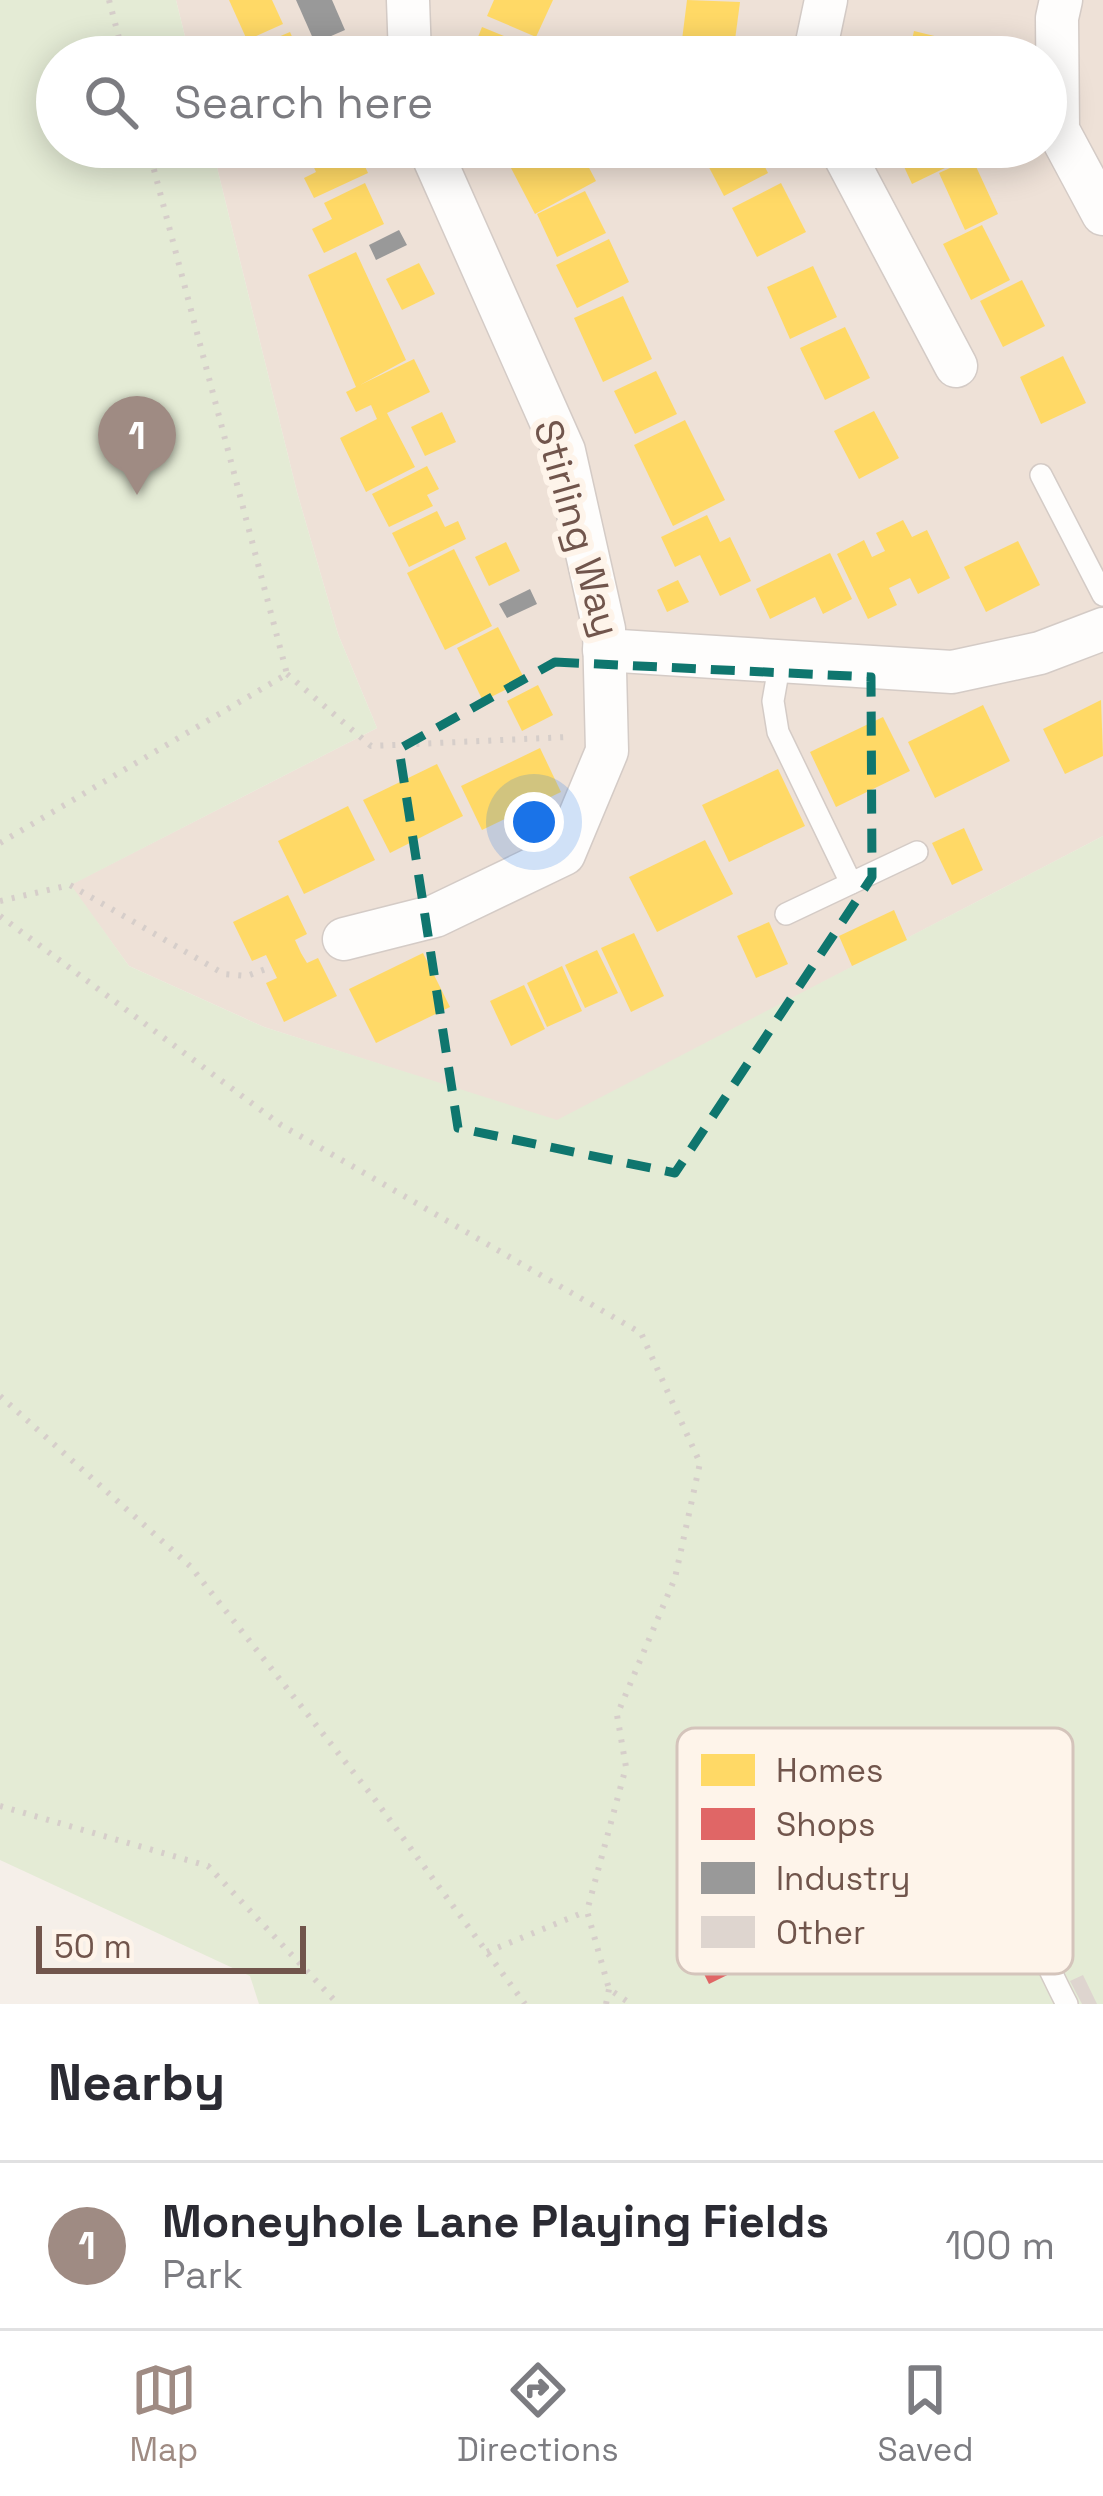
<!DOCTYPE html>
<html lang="en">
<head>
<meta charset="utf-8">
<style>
	:root { --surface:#fff; --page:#f7f7f7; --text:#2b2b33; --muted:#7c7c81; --line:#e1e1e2; --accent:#9f8b83 }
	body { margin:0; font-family:"Space Grotesk",sans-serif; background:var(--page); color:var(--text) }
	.scale { position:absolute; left:36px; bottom:30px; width:270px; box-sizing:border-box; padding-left:12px; border:6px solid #71554c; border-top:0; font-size:33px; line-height:42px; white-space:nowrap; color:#71554c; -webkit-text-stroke:9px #fef4ea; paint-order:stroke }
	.you { position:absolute; left:534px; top:822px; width:42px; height:42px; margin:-30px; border:9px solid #fff; border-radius:50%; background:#1a73e8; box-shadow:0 0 0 18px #1a73e833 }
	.badge { display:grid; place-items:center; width:78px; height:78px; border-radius:50%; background:var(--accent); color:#fff; font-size:39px; font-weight:700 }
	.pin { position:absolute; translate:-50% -99px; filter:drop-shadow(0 3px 6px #0008) }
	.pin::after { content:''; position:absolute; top:63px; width:42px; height:36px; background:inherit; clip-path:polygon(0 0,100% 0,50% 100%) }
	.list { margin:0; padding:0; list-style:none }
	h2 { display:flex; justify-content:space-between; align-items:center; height:156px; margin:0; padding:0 48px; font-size:51px }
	h2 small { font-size:39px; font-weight:400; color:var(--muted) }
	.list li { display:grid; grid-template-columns:78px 1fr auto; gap:36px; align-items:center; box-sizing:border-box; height:168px; padding:0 48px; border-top:3px solid var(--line) }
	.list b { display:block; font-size:45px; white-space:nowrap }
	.list p { margin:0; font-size:39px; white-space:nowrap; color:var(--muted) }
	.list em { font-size:39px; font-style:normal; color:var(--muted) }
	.icon { flex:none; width:66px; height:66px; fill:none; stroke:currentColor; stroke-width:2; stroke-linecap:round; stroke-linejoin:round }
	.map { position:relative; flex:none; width:1103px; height:2004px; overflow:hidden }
	.search { position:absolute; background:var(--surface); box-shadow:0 6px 30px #0003; left:36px; right:36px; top:36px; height:132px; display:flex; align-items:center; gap:30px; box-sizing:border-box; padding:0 42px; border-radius:66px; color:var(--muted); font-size:45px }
	.sheet { height:324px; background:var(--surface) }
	nav { display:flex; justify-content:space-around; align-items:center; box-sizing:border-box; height:168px; border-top:3px solid var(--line); background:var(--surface); font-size:33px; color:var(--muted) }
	nav a { display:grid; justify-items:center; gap:6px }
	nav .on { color:var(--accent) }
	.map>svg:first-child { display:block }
</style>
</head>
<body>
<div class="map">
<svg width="1103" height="2004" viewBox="0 0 1103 2004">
	<rect width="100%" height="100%" fill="#f5efe9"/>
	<polygon fill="#eee1d7" points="176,0 1103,0 1103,836 557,1121 264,1027 129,966 70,885 377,728 338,634 297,492 212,147 1046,147 1046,57 190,57"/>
	<polygon fill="#e4ebd5" points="0,0 176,0 190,57 57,57 57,147 212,147 297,492 338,634 377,728 71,885 129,966 264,1027 557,1120 1103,836 1103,2004 259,2004 250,1976 0,1860"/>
	<g fill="#ffd966">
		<polygon points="229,0 272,0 283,24 247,40"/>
		<polygon points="494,0 553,0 536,37 487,16"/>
		<polygon points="687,0 740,2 733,55 681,48"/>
		<polygon points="482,27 531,47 526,57 470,57"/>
		<polygon points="914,31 967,44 964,57 908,57"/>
		<polygon points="290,32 301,57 254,57 250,49"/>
		<polygon points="313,147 366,147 370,156 362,160 368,173 314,198 304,178 316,172 306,150"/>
		<polygon points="500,147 548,147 553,155 568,147 578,147 596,181 535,214"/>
		<polygon points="717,147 755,147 768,173 724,196 702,154"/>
		<polygon points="895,147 939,147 949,166 912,184"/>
		<polygon points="972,158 998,214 965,230 939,173"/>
		<polygon points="365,183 384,224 324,253 312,229 332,219 324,203"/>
		<polygon points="781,183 806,232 757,257 732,208"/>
		<polygon points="585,191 606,233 557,257 537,214"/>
		<polygon points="982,225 1010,280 971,300 943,244"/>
		<polygon points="609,239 629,282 577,308 556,265"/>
		<polygon points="356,252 406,360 360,385 414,359 430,392 387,413 415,467 366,492 340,438 377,419 371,405 356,412 346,392 356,387 308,275"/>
		<polygon points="419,263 435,294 402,310 386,279"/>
		<polygon points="813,266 837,317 790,339 767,287"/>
		<polygon points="1022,280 1045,326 1003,347 980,301"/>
		<polygon points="623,296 652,359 603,382 574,318"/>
		<polygon points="845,327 870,378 825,400 800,348"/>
		<polygon points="1063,356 1086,403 1041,424 1020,377"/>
		<polygon points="656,371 677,414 635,434 614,391"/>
		<polygon points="874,411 899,458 859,479 834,431"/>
		<polygon points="442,412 456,442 425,456 411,427"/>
		<polygon points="685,420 725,500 673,526 634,445"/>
		<polygon points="427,466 439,489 427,495 433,506 389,527 372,494"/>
		<polygon points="437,511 445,527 458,521 466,539 409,567 392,533"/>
		<polygon points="707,515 720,542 730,537 751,581 720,596 700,555 675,567 661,537"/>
		<polygon points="903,520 912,537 927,530 950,578 918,594 910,578 889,588 897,605 868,619 837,554 864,540 872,557 885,551 876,533"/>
		<polygon points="1018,541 1040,585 986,612 964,567"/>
		<polygon points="506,542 520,571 489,586 475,557"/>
		<polygon points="454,549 492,626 445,650 407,573"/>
		<polygon points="830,553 852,599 823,614 815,597 770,619 756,589"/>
		<polygon points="678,580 689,602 667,612 657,590"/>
		<polygon points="498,627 525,680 483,701 457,648"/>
		<polygon points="538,685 553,715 522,731 507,701"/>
		<polygon points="1101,700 1103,756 1065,774 1043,729"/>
		<polygon points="983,705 1010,761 935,798 908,742"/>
		<polygon points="883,717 910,771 836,807 810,752"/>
		<polygon points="540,748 561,792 482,830 461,786"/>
		<polygon points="437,764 463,816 390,853 363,800"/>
		<polygon points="778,769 805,826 729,862 702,805"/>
		<polygon points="348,806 375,860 304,894 278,841"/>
		<polygon points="964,828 983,870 952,885 932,843"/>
		<polygon points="705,840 733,894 657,932 629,877"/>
		<polygon points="288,895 307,934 295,940 301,953 307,963 318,958 337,996 284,1022 266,983 277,978 266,955 252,961 233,922"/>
		<polygon points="894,910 907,940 852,966 839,936"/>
		<polygon points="769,922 788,964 756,978 737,936"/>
		<polygon points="634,933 664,996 631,1012 601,948"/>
		<polygon points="597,950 618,993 585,1008 565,965"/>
		<polygon points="423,953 450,1007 376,1043 349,989"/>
		<polygon points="562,966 582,1011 547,1027 527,983"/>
		<polygon points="524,985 545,1029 511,1046 490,1001"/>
	</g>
	<polygon fill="#e06666" points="834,1868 855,1912 709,1984 687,1940"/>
	<g fill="#999">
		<polygon points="296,0 332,0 345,30 315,43"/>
		<polygon points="399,230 407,245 376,260 369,245"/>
		<polygon points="530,589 537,604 507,618 499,604"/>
	</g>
	<polygon fill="#ded5cf" points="1083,1975 1097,2004 1082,2004 1070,1981"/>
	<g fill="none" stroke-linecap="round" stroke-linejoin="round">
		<defs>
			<g id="service">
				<polyline points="1041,475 1103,595"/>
				<polyline points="780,661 773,701 778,732 851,883"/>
				<polyline points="786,914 917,852"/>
				<path d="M867 1937 965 1886C976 1884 984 1882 994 1887 1022 1902 1051 1975 1067 2004"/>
			</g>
			<g id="minor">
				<polyline points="408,0 410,57"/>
				<polyline points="1061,0 1057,18 1058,130 1103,214"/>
				<polyline points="814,57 826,0"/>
				<polyline points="840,147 956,366"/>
				<polyline points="604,650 952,672 1040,653 1103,629"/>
				<polyline points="344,939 435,916 564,854 607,751 604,629 564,451 429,147"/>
			</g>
		</defs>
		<use href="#service" stroke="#d4cbc6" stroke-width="24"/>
		<use href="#minor" stroke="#d4cbc6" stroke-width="45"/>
		<g stroke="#d6ceca" stroke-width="6" stroke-dasharray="3 9" stroke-linecap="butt">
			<polyline points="109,0 124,57"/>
			<polyline points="287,674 371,746 568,737"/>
			<polyline points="0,843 287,674 148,147"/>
			<polyline points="0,901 70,885 224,974 247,976 271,967"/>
			<polyline points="0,916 281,1125 641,1333 700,1463 675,1578 617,1715 626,1767 587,1911 609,1989 631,2004"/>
			<polyline points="0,1396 191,1567 373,1797 525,2004"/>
			<polyline points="0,1806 208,1866 338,2004"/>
			<polyline points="487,1952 587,1911"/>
			<polyline points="606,2004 609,1989"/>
		</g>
		<use href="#service" stroke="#fefdfc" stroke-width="21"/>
		<use href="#minor" stroke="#fefdfc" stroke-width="42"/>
	</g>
	<path fill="none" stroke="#0f766e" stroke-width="9" stroke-dasharray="24 15" stroke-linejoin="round" d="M555 662 871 677 872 877 675 1173 458 1128 399 749Z"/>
	<g text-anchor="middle" stroke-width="12" stroke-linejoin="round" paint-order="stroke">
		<g font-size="39" fill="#71554c" stroke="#fef4ea">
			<text transform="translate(578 528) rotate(74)" y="14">Stirling Way</text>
		</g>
	</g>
	<rect x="677" y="1728" width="396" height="246" rx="18" fill="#fef4ea" stroke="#d4c4bb" stroke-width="3"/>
	<rect x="701" y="1754" width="54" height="32" fill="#ffd966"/>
	<rect x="701" y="1808" width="54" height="32" fill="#e06666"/>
	<rect x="701" y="1862" width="54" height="32" fill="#999"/>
	<rect x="701" y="1916" width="54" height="32" fill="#ded5cf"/>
	<g font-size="33" fill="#71554c">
		<text x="776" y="1782">Homes</text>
		<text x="776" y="1836">Shops</text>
		<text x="776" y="1890">Industry</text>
		<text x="776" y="1944">Other</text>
	</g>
</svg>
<div class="scale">50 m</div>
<div class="you"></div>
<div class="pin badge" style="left:137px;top:495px">1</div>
<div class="search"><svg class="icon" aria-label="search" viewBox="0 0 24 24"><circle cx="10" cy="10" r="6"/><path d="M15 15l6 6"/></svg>Search here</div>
</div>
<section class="sheet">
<h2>Nearby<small></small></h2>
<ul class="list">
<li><span class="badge">1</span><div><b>Moneyhole Lane Playing Fields</b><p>Park</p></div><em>100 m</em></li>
</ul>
</section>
<nav>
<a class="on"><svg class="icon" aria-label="map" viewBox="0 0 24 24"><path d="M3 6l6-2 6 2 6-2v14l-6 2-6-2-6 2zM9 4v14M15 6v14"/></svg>Map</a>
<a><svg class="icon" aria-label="directions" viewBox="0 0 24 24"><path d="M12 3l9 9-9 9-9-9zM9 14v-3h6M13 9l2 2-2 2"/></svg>Directions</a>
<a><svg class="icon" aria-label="saved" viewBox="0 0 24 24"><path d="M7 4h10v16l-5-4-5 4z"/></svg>Saved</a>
</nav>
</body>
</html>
